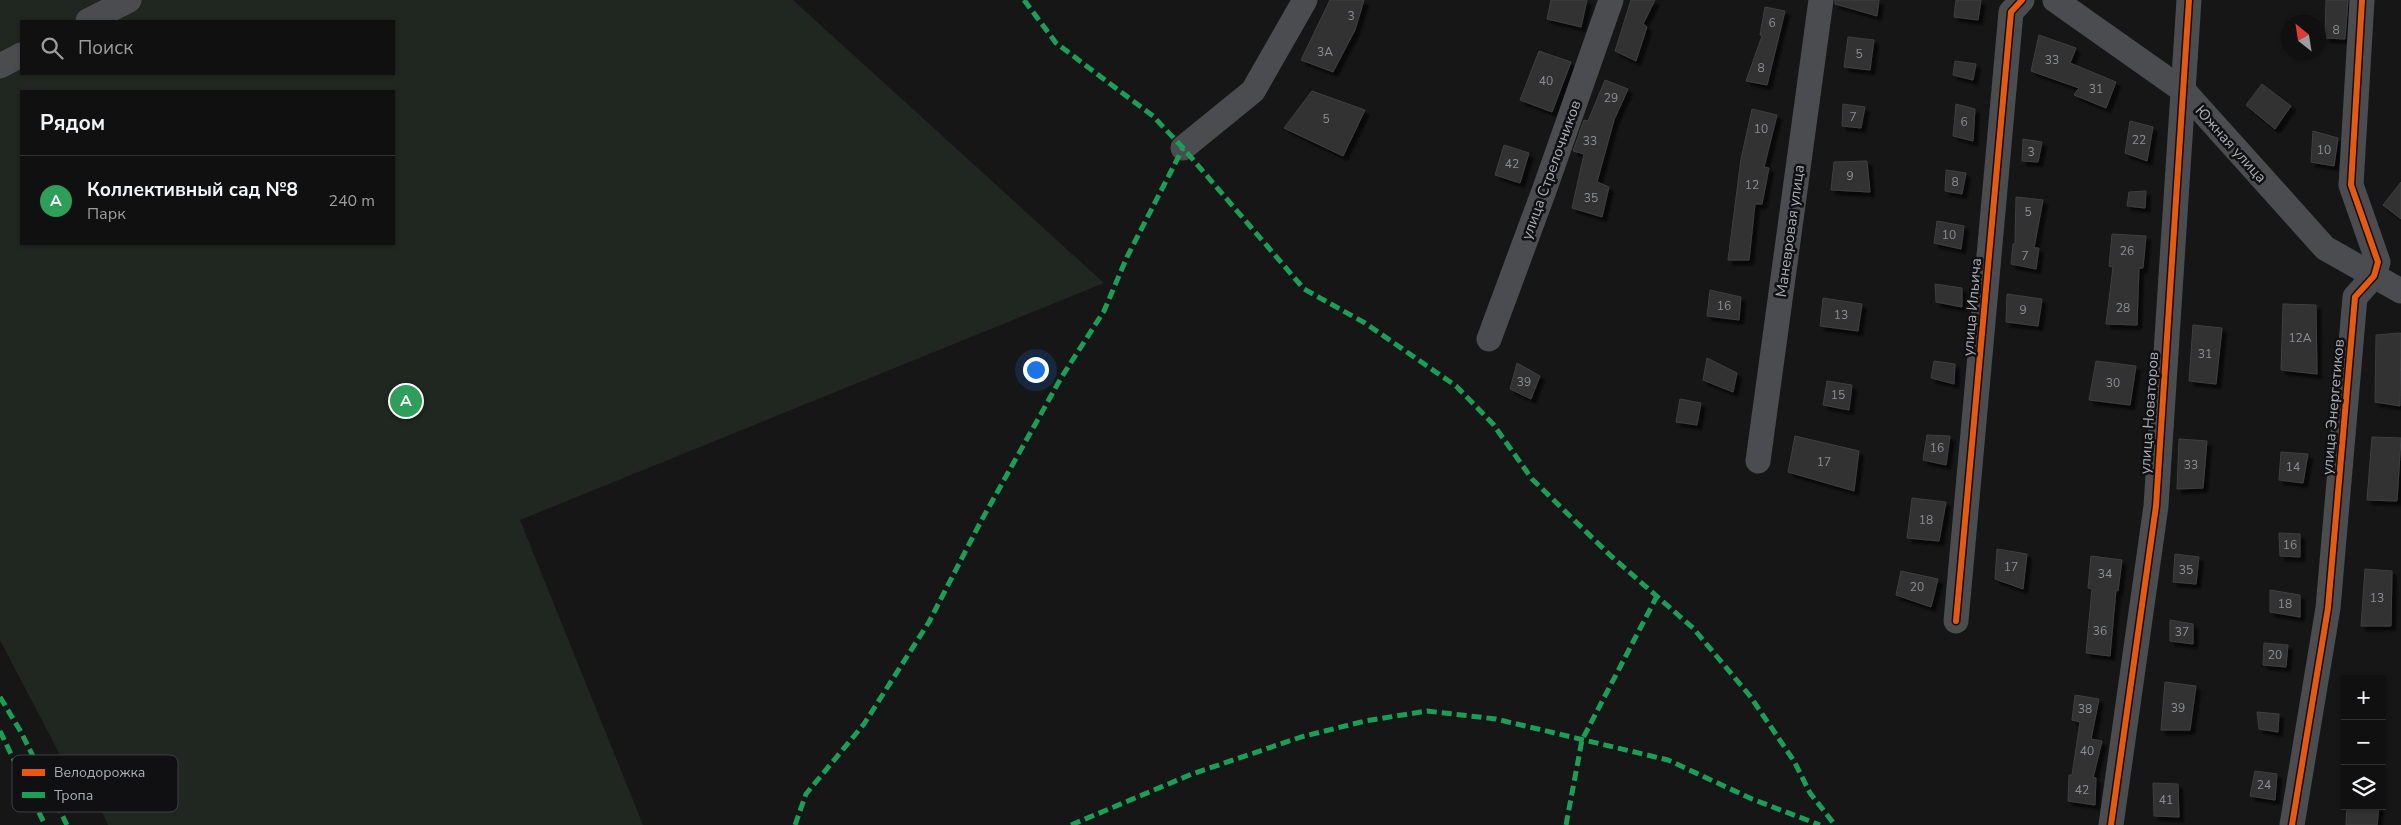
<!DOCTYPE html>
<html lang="ru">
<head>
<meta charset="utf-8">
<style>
	:root { --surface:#101010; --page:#191919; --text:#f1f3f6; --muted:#9c9d9f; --line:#303030; --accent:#76797d }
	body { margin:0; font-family:"Nunito Sans",sans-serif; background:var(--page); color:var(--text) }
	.controls { position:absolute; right:15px; bottom:15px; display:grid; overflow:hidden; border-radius:0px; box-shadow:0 1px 4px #0004 }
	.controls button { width:45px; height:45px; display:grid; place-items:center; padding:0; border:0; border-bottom:1px solid var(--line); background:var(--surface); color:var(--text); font:25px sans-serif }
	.compass { position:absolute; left:2281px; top:15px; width:45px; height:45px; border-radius:50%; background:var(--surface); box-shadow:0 1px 4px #0004; rotate:330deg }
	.you { position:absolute; left:1035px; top:369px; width:18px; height:18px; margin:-12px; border:4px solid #fff; border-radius:50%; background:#1a73e8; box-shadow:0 0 0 8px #1a73e833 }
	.badge { display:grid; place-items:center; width:32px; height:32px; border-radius:50%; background:var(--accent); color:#fff; font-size:16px; font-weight:700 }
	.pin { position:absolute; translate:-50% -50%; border:2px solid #fff; box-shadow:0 1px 5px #0006 }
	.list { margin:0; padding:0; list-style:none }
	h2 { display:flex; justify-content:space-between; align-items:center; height:65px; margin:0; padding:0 20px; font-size:21px }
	h2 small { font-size:16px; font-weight:400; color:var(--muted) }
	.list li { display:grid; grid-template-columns:32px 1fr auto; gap:15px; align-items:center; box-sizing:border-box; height:90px; padding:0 20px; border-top:1px solid var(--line) }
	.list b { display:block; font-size:19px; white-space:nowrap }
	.list p { margin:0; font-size:16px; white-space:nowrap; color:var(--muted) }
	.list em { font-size:16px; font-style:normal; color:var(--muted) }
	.icon { flex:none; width:28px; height:28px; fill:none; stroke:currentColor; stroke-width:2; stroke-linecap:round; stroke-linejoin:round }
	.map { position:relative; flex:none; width:2401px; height:825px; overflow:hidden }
	.search { position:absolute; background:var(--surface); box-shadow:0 1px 4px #0004; left:20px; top:20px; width:375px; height:55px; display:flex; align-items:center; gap:12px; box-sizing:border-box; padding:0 18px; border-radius:0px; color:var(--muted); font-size:19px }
	.panel { position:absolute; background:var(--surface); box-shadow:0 1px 4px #0004; left:20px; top:90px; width:375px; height:155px; border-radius:0px }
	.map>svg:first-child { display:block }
</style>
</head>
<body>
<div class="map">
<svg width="2401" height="825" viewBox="0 0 2401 825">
	<defs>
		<filter id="shadow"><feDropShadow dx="4.5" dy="4.5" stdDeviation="1" flood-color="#0009"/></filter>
	</defs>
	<rect width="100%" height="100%" fill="#161616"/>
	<path fill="#202620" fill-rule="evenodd" d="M0 0H793L1104 283 520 520 643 825H108L90 785 60 755 0 640ZM21 21H394V74H21ZM21 91H394V244H21Z"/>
	<g fill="#303031" stroke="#3f4042" filter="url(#shadow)">
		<polygon points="1330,0 1364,0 1355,30 1333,72 1301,60"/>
		<polygon points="1551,0 1587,0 1581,27 1547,19"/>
		<polygon points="1631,0 1655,0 1643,24 1647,27 1636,61 1615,51"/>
		<polygon points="1835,0 1879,0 1877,16 1835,4"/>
		<polygon points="1956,0 1981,0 1978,20 1954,17"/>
		<polygon points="2326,0 2348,0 2345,39 2325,38"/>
		<polygon points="1765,7 1785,11 1767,85 1746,81 1762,36 1760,35"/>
		<polygon points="2039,35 2076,48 2070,63 2116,82 2106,108 2074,95 2079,88 2031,71"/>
		<polygon points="1848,37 1874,40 1870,70 1844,67"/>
		<polygon points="1539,51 1571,62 1552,112 1520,100"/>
		<polygon points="1955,61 1976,64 1973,80 1953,75"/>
		<polygon points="1605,80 1628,89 1614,120 1597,182 1609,187 1602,217 1572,208 1584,154 1573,151 1584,120 1588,121"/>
		<polygon points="2262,84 2291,106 2275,129 2246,105"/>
		<polygon points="1312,91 1365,110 1343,156 1284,128"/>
		<polygon points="1843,104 1865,107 1861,128 1842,126"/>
		<polygon points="1956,104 1975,109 1973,141 1953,136"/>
		<polygon points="1752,109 1777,115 1764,167 1769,168 1762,204 1755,204 1749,260 1728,260 1741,159"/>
		<polygon points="2130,121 2153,127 2147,161 2125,153"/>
		<polygon points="2313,131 2338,138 2334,166 2311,162"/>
		<polygon points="2023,139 2042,142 2038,162 2022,161"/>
		<polygon points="1504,145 1529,153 1520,183 1495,175"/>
		<polygon points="1867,161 1870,192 1831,190 1834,162"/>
		<polygon points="1946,170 1966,173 1962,194 1945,191"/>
		<polygon points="2401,182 2401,219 2383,205"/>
		<polygon points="2146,191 2145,208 2127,206 2129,192"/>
		<polygon points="2016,197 2043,200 2034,248 2039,248 2036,269 2011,264 2013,244 2015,244"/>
		<polygon points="1937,221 1964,226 1961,249 1934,243"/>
		<polygon points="2112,234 2146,236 2143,268 2139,268 2137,325 2106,324 2113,267 2109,266"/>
		<polygon points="1935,284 1962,288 1962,307 1936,302"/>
		<polygon points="1710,290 1741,297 1739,320 1707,316"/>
		<polygon points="2007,294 2042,299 2038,326 2006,322"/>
		<polygon points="1823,298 1862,304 1858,331 1820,326"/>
		<polygon points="2283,304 2316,305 2317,374 2281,370"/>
		<polygon points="2193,325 2222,328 2216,384 2189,381"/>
		<polygon points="2401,333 2400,406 2375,402 2376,335"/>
		<polygon points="1707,358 1737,373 1733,392 1703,380"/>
		<polygon points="1934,361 1955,364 1954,384 1931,378"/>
		<polygon points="2096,361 2136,366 2130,405 2089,400"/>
		<polygon points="1517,363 1540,376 1531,399 1510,389"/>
		<polygon points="1827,381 1852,385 1849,410 1823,405"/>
		<polygon points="1680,399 1701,403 1697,425 1676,422"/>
		<polygon points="1927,435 1950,436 1946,465 1923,460"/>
		<polygon points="1795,436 1859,451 1854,491 1788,472"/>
		<polygon points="2372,437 2401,438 2397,501 2367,500"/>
		<polygon points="2179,439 2207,441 2203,488 2177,489"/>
		<polygon points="2281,452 2308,454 2303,483 2279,480"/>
		<polygon points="1912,498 1946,502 1939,541 1907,538"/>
		<polygon points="2279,533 2300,534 2300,557 2280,556"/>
		<polygon points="1997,549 2027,554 2023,589 1995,579"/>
		<polygon points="2175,554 2199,557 2196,584 2173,582"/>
		<polygon points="2091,556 2122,560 2118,591 2116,590 2110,656 2086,653 2092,589 2088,588"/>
		<polygon points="2365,569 2392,571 2391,626 2361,626"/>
		<polygon points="1901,571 1938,579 1931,607 1896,595"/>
		<polygon points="2270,590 2300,595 2300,617 2270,612"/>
		<polygon points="2170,620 2193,624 2193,644 2170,641"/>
		<polygon points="2264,643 2288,645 2286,667 2263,665"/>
		<polygon points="2165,682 2196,686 2190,730 2161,730"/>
		<polygon points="2075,695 2099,699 2091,739 2102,741 2093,778 2096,778 2095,805 2068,801 2069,775 2072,775 2080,722 2072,720"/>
		<polygon points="2257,712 2279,714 2278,732 2259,729"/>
		<polygon points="2255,771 2277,774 2275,800 2250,796"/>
		<polygon points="2153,783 2178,784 2179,817 2154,816"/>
		<polygon points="2347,806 2379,806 2377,825 2346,825"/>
	</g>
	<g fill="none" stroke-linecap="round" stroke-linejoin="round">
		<g stroke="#4b4c4f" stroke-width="25">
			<polyline points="2055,0 2184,91 2325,248 2401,291"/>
			<polyline points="88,21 129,0"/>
			<polyline points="0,66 21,55"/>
			<polyline points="1183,148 1253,91 1305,0"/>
			<polyline points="1489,339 1545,188 1611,0"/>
			<polyline points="1758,461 1821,0"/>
			<polyline points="1956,621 2011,12 2022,0"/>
			<polyline points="2111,825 2156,506 2189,0"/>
			<polyline points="2292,825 2328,608 2355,297 2374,276 2378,262 2351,185 2362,0"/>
		</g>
		<g stroke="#1a9f57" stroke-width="5" stroke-dasharray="10 5" stroke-linecap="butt">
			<polyline points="1024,0 1056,43 1153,116 1183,148 1304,289 1365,323 1456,386 1493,424 1532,479 1611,556 1693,628 1750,696 1794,761 1810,793 1835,825"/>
			<polyline points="0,697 21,732 67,825"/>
			<polyline points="0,731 45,825"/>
			<polyline points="795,825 806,794 864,724 929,622 980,523 1061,378 1104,311 1127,257 1183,148"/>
			<polyline points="1071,825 1192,774 1301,737 1365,721 1427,711 1496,719 1668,760 1752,799 1820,825"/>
			<polyline points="1566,825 1582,740 1657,596"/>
		</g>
		<defs>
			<g id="cycleway">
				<polyline points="1956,621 2011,12 2022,0"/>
				<polyline points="2111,825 2156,506 2189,0"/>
				<polyline points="2292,825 2328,608 2355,297 2374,276 2378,262 2351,185 2362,0"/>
			</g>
		</defs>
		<use href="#cycleway" stroke="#101012" stroke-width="9"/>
		<use href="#cycleway" stroke="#e8590c" stroke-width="6"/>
	</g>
	<g text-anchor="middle" stroke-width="5" stroke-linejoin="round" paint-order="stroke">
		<g font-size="12" fill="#8b8e94">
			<text x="1351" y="20">3</text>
			<text x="1772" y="27">6</text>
			<text x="2336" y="34">8</text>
			<text x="1325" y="56">3А</text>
			<text x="1859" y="58">5</text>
			<text x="2052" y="64">33</text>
			<text x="1761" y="72">8</text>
			<text x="1546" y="85">40</text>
			<text x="2096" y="93">31</text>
			<text x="1611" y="102">29</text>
			<text x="1853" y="121">7</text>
			<text x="1326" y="123">5</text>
			<text x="1964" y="126">6</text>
			<text x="1761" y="133">10</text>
			<text x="2139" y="144">22</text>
			<text x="1590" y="145">33</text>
			<text x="2324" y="154">10</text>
			<text x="2031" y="156">3</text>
			<text x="1512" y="168">42</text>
			<text x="1850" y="180">9</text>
			<text x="1955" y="186">8</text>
			<text x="1752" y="189">12</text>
			<text x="1591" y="202">35</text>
			<text x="2028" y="216">5</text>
			<text x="1949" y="239">10</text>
			<text x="2127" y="255">26</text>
			<text x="2025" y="260">7</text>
			<text x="1724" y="310">16</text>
			<text x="2123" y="312">28</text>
			<text x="2023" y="314">9</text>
			<text x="1841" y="319">13</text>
			<text x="2300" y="342">12А</text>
			<text x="2205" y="358">31</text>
			<text x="1524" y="386">39</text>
			<text x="2113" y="387">30</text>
			<text x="1838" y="399">15</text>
			<text x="1937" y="452">16</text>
			<text x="1824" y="466">17</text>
			<text x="2191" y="469">33</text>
			<text x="2293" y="471">14</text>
			<text x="1926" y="524">18</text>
			<text x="2290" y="549">16</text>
			<text x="2011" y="571">17</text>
			<text x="2186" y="574">35</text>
			<text x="2105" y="578">34</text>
			<text x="1917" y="591">20</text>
			<text x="2377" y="602">13</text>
			<text x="2285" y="608">18</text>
			<text x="2100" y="635">36</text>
			<text x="2182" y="636">37</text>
			<text x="2275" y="659">20</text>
			<text x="2178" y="712">39</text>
			<text x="2085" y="713">38</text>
			<text x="2087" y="755">40</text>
			<text x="2264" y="789">24</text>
			<text x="2082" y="794">42</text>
			<text x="2166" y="804">41</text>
		</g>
		<g font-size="15" fill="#a9aeb5" stroke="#101012">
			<text transform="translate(2231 144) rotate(48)" y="5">Южная улица</text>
			<text transform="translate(1551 170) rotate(-70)" y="5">улица Стрелочников</text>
			<text transform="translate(1790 231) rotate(-82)" y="5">Маневровая улица</text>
			<text transform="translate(1972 307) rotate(-85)" y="5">улица Ильича</text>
			<text transform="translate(2333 407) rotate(-85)" y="5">улица Энергетиков</text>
			<text transform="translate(2149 413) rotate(-86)" y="5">улица Новаторов</text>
		</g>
	</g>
	<rect x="12" y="755" width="166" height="57" rx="8" fill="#101012" stroke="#3e3f43" stroke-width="1"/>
	<rect x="22" y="769" width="23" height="7" fill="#e8590c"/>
	<rect x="22" y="792" width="23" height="6" fill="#1a9f57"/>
	<g font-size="14" fill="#a9aeb5">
		<text x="54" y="777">Велодорожка</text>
		<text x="54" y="800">Тропа</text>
	</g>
</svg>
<div class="controls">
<button>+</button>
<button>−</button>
<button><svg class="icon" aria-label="layers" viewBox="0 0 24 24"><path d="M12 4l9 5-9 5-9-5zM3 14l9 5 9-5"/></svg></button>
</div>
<svg class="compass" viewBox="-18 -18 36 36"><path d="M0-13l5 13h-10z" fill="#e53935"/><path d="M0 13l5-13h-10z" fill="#9c9d9f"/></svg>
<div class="you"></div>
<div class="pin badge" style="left:406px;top:401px;background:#2e9e5b">A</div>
<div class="search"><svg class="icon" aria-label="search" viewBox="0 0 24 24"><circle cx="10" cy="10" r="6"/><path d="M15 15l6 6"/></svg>Поиск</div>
<section class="panel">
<h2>Рядом<small></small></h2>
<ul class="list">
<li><span class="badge" style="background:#2e9e5b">A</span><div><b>Коллективный сад №8</b><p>Парк</p></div><em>240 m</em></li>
</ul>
</section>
</div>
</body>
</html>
